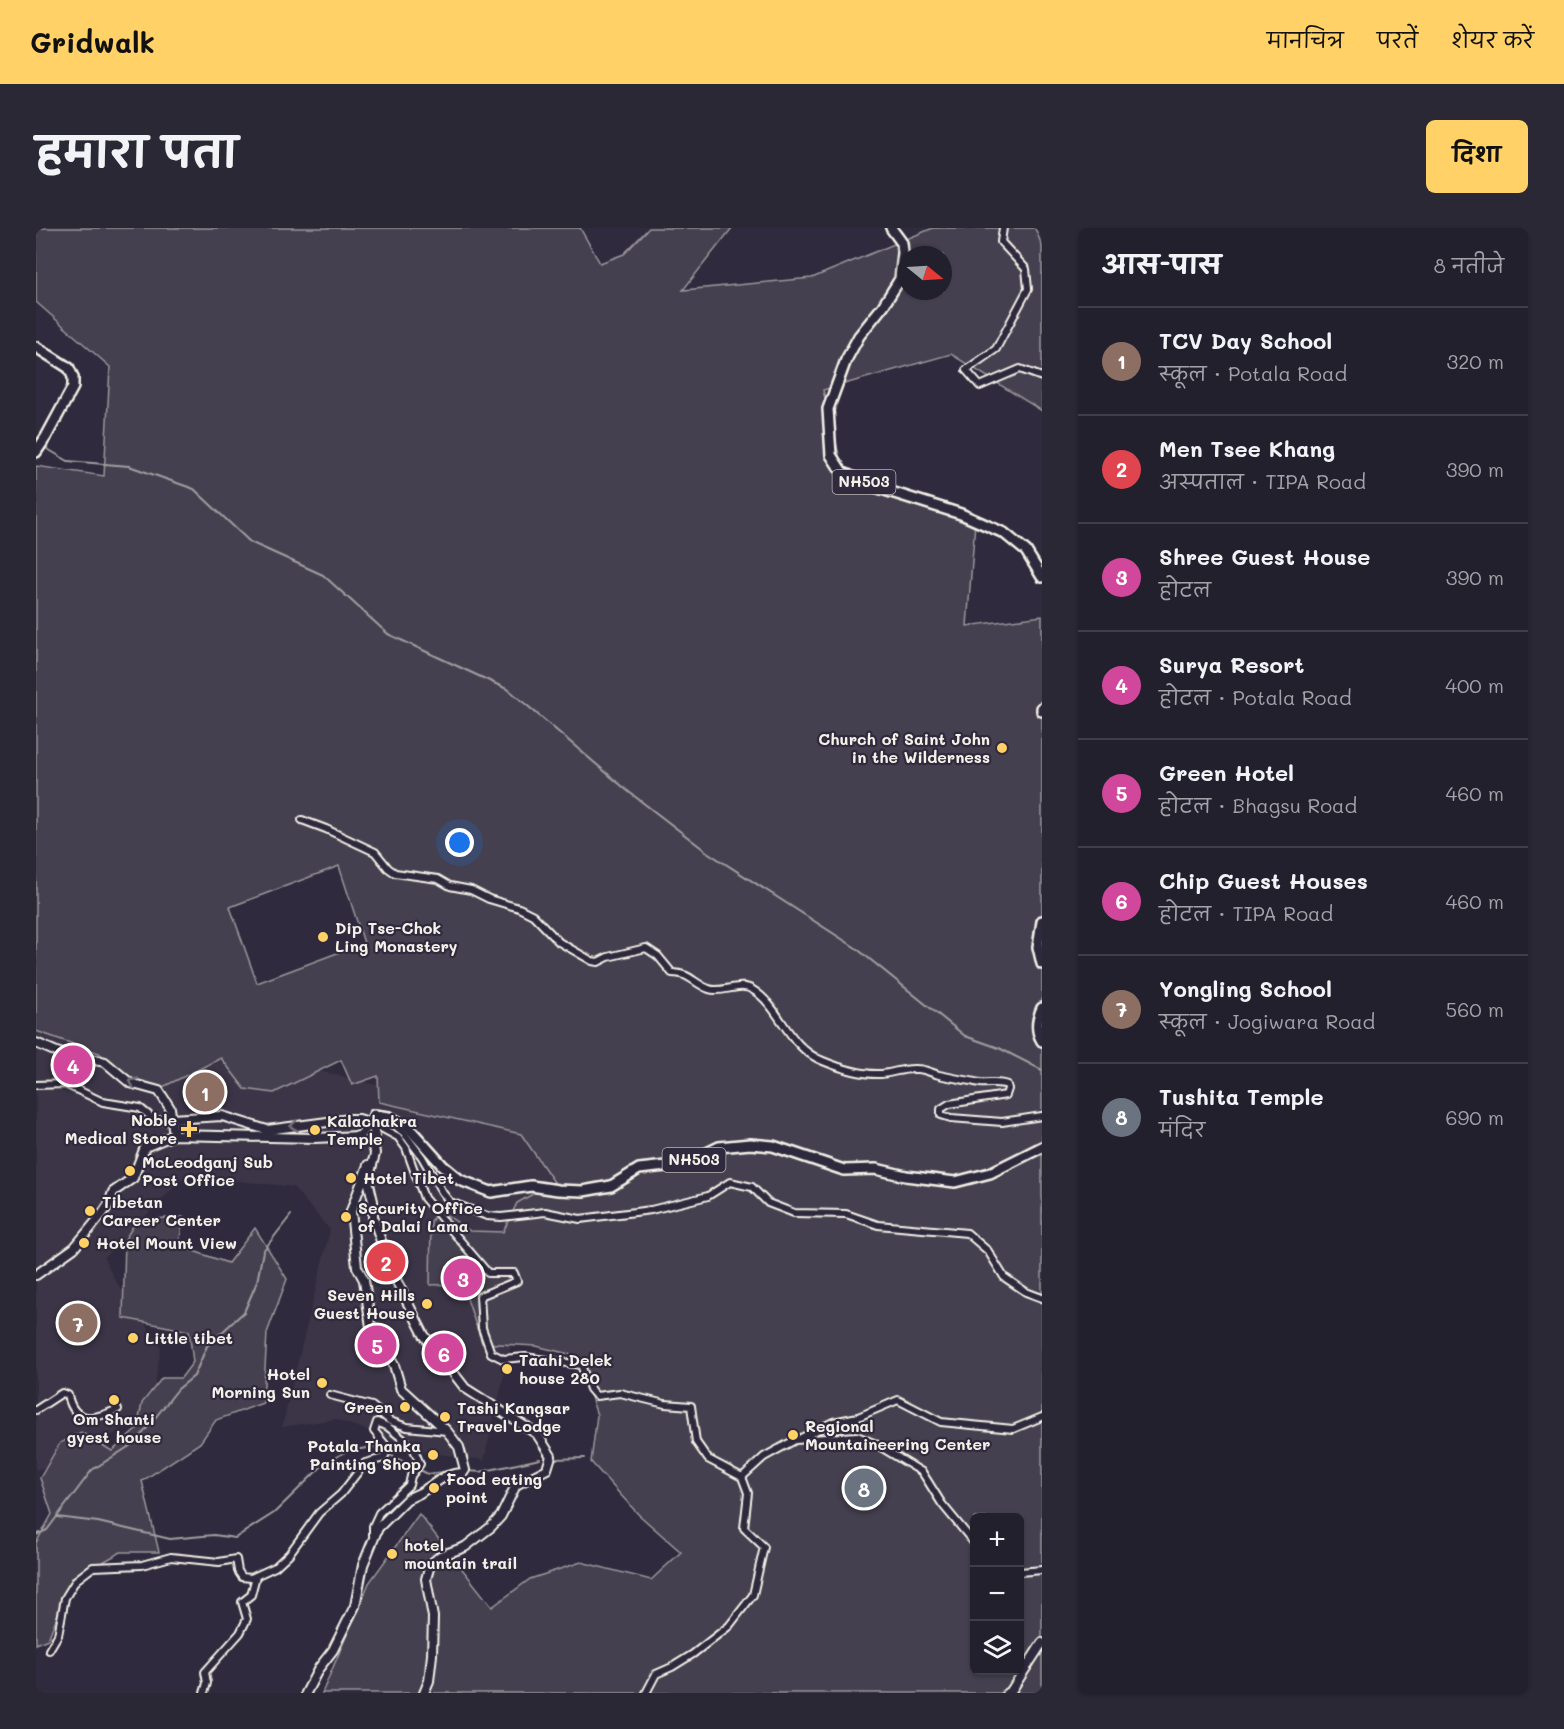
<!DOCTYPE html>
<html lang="hi">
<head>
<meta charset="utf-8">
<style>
	:root { --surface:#23202e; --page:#2b2836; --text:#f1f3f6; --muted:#a3a3aa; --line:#403e4a; --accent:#ffd166 }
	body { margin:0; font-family:Mali,"Playpen Sans Deva",sans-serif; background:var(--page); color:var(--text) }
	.controls { position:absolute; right:18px; bottom:18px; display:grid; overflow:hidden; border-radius:9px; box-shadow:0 2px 4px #0004 }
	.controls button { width:54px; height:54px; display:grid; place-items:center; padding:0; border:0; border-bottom:2px solid var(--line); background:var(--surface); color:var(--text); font:30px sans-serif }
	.compass { position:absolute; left:862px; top:18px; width:54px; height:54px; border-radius:50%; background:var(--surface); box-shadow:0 2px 4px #0004; rotate:108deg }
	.you { position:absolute; left:424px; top:615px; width:21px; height:21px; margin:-15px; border:4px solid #fff; border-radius:50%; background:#1a73e8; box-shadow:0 0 0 9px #1a73e833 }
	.badge { display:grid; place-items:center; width:39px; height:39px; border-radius:50%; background:var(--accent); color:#fff; font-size:20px; font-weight:700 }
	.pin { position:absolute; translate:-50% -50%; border:3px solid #fff; box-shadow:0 2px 6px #0006 }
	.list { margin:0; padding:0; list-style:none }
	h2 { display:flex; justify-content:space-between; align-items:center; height:78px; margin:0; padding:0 24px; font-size:26px }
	h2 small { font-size:20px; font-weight:400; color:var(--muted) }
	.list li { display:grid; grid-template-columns:39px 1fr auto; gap:18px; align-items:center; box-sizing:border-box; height:108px; padding:0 24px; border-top:2px solid var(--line) }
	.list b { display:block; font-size:22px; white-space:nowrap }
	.list p { margin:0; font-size:20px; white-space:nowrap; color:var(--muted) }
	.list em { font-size:20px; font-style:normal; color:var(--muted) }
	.icon { flex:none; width:33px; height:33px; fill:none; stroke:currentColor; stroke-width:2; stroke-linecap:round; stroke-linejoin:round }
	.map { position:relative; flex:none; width:1006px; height:1465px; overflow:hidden; border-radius:9px }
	header { display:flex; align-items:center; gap:36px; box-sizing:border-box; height:84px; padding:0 30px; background:var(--accent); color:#111 }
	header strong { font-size:28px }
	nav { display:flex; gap:33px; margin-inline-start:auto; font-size:21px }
	.intro { display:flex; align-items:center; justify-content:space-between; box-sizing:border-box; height:144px; padding:0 36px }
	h1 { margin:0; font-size:42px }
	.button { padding:15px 27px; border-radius:9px; background:var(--accent); color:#111; font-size:21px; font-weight:700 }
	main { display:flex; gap:36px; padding:0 36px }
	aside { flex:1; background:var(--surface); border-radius:9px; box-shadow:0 2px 4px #0004 }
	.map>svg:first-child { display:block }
</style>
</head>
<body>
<header>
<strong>Gridwalk</strong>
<nav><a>मानचित्र</a><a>परतें</a><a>शेयर करें</a></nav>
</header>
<div class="intro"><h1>हमारा पता</h1><a class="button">दिशा</a></div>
<main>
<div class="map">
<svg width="1006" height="1465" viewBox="0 0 1006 1465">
	<rect width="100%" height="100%" fill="#2f2a3d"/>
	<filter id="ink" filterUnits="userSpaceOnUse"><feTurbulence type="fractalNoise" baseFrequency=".0167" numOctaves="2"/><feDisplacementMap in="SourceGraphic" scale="12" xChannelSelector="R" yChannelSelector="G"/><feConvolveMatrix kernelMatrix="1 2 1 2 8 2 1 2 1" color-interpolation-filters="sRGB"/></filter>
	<g filter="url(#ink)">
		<polygon fill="#3b3647" points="44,785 526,902 448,1232 387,1224 300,1191 246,1199 294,1002 257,959 150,947 68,1030 79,1052 125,1119 115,1180 44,1230 0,1242 0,786"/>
		<g fill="#454050" stroke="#9c989c" stroke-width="1.5" fill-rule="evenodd">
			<path d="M0 0H544L564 35 588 26 613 0H696L647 62 776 50 897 0H999L1006 18V183L915 126 787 162 805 235 825 260 939 295 931 398 1006 388V1465H286L333 1355 383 1286 456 1379 494 1351 545 1334 615 1352 645 1324 602 1286 555 1234 561 1187 541 1128 500 1118 446 1115 426 1056 394 1057 395 994 402 981 434 1003 467 1004 481 975 518 954 485 906 343 874 342 848 316 857 305 832 238 865 209 861 185 830 127 859 97 852 63 825 0 803V238L68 248 74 139 0 74ZM871 27H907V63H871ZM303 638 328 715 221 755 194 679ZM939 1290H984V1442H939Z"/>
			<polygon points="147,989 143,1018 192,1035 219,1000 251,1051 231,1105 227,1175 180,1192 164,1215 106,1253 123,1324 85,1324 36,1351 12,1411 0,1416 0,1315 16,1286 4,1250 24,1215 45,1204 76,1223 101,1201 106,1175 126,1150 145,1150 157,1134 153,1103 87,1090 89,1011 101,992"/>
		</g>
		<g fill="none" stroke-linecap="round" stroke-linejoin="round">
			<g stroke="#a19ea0" stroke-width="2">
				<polyline points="8,219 32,233 93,238 158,261 214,314 287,347 352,406 473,462 593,564 671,624 820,720 929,808 963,820 1006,842"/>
				<polyline points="520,1231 549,1230"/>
				<polyline points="433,1243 444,1244 504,1231"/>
				<polyline points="21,1289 62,1294 134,1311 178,1307 199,1310 238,1285 288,1236 311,1223 338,1219 392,1246 416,1243"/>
				<polyline points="0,1307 11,1302 56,1242 100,1214 142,1161 158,1148 171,1118 208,1084 221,1054 227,1023 255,987"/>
			</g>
			<defs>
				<g id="minor">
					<polyline points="967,0 965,14 990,41 992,61 960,121 930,142 944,158 984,141 1006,149"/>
					<path d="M266 592 290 601 339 624 352 640 359 645 402 651 414 658 435 662 453 671 483 680 497 687 523 714 556 733 562 734 572 729 610 720 622 728 636 745C654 745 657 755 673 761 687 766 704 753 717 762 745 779 751 819 787 833 804 840 826 847 845 846 858 845 866 840 881 841 889 841 895 845 903 847 916 850 930 852 944 855 953 856 962 853 971 857L972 861 970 867 913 876 905 881V887L915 890 966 894 1006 888"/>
					<polyline points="0,857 29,856 67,874 104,880 120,893 135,891"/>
					<polyline points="336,895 362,909 370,920 388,970 452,1045 478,1045 481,1053 444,1068 446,1100 455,1125 467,1131 489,1129 545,1137 554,1161 560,1168 584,1165 629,1176 655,1178 660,1214 672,1231 706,1249"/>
					<polyline points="337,895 339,891 358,897 368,905 386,929 406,964 414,974 451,988 465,989 509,984 544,991 615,982 672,968 694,954 716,959 732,975 758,985 810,986 842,997 931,1005 952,1023 968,1049 990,1064 1006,1070"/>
					<polyline points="294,1167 336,1178 354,1193 371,1199 411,1203"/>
					<path d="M0 1182 26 1165 32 1167C38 1197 60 1191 82 1181"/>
					<polyline points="765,1210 797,1194 822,1189 862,1172 905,1194 977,1201 1006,1189"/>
					<polyline points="706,1249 728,1229 759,1212 821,1208 838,1215 886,1244 906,1276 939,1316"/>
					<polyline points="984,1344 1006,1342"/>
					<polyline points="13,1422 22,1407 29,1370 40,1352 57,1339 106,1337 135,1329 183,1334 200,1331 202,1343 206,1349 215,1350 239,1339 253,1326 283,1285 305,1266 329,1235 348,1230 352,1220 338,1203 341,1194 352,1199 377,1219 384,1236 375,1248 373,1257 343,1285 337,1298 337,1307"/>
					<polyline points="168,1465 171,1455 169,1444 204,1405 211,1391 206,1374 215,1367 220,1348"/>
					<polyline points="610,1465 620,1446 636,1439 657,1426 693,1398 717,1367 728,1319 708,1300 712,1265 706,1249"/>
				</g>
				<g id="tertiary">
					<polyline points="0,815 23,825 69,834 94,855 123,863 134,880 138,907"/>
					<polyline points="135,891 186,888 231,902 314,891 323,891 336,895"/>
					<polyline points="336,895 339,908 337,920"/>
					<polyline points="338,917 339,926 332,952 337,973 337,989 354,1040 388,1107 429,1160 501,1206 515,1228 511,1241 480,1257 465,1288 455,1299 429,1319 404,1328 394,1337 390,1351 397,1389 396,1427 393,1453 388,1465"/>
					<polyline points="0,1047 38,1020 67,985 73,976 77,964 97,950 109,919 138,907 279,910 323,908 336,895"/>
					<polyline points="270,1465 283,1440 297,1422 319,1378 327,1337 342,1300 371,1271 384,1265 408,1249 418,1246 427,1245 429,1242 423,1219 411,1203 365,1161 358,1137 351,1125 337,1112 328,1052 321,1039 315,983 332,937"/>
					<polyline points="971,1465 975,1463 1006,1415"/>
				</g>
				<g id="primary">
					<polyline points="855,0 866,15 867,25 864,51 847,78 823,108 810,132 792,181 795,227 806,244 836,258 925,286 968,305 990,323 1006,349"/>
					<polyline points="0,119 33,140 37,149 37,159 10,209 0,224"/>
					<polyline points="1006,480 1006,483"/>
					<polyline points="1006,693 1002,719 1006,736"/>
					<path d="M1006 780C1001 791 999 802 1006 813"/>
					<polyline points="336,895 338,887 353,889 372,899 407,938 424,952 455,964 495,958 522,962 547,963 575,958 603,941 648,936 683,919 714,916 737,918 808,942 840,941 870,948 919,954 954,945 1006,919"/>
				</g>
			</defs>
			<use href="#minor" stroke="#f4f1e8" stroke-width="10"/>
			<use href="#tertiary" stroke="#f4f1e8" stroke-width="12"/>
			<use href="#primary" stroke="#f4f1e8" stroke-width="14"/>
			<use href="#minor" stroke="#2f2a3d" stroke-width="6"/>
			<use href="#tertiary" stroke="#2f2a3d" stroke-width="8"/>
			<use href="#primary" stroke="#2f2a3d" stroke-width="9"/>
		</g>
		<defs><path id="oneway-chevron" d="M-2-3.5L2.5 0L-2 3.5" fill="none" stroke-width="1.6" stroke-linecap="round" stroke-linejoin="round" transform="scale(1.5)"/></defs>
		<g stroke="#747079">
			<use href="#oneway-chevron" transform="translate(97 854) rotate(-155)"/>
			<use href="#oneway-chevron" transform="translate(258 898) rotate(173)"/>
		</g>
	</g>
	<g fill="#ffd166" stroke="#2f2a3d" stroke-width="2">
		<circle cx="966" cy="520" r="6"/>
		<circle cx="287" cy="709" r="6"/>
		<path d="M150 892h6v6h6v6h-6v6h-6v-6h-6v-6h6z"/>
		<circle cx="279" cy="902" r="6"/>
		<circle cx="94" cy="943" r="6"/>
		<circle cx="315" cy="950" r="6"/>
		<circle cx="54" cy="983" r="6"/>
		<circle cx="310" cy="989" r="6"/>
		<circle cx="48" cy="1015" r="6"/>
		<circle cx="391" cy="1076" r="6"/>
		<circle cx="97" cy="1110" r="6"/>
		<circle cx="471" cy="1141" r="6"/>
		<circle cx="286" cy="1155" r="6"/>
		<circle cx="78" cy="1172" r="6"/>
		<circle cx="369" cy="1179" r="6"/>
		<circle cx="409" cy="1189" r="6"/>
		<circle cx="757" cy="1207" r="6"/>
		<circle cx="397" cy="1227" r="6"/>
		<circle cx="398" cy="1260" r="6"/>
		<circle cx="356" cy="1326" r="6"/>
	</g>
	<g text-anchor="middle" stroke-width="4.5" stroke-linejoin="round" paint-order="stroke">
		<g fill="#2f2a3d" stroke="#b9b5b5" stroke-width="1.5">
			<rect x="796.5" y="242" width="63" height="24" rx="4.5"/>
			<rect x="626.5" y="920" width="63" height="24" rx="4.5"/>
		</g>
		<g font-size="15" font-weight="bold" fill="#f4f1e8">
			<text x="828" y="259">NH503</text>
			<text x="658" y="937">NH503</text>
		</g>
		<g font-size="16" font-weight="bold" fill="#f4f1e8" stroke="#2f2a3d" text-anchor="start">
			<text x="954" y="517" text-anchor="end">Church of Saint John<tspan x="954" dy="18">in the Wilderness</tspan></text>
			<text x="299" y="706">Dip Tse-Chok<tspan x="299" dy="18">Ling Monastery</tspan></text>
			<text x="141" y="898" text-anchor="end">Noble<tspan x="141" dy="18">Medical Store</tspan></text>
			<text x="291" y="899">Kalachakra<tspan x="291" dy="18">Temple</tspan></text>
			<text x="106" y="940">McLeodganj Sub<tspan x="106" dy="18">Post Office</tspan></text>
			<text x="327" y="956">Hotel Tibet</text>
			<text x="66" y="980">Tibetan<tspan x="66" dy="18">Career Center</tspan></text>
			<text x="322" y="986">Security Office<tspan x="322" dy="18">of Dalai Lama</tspan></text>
			<text x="60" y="1021">Hotel Mount View</text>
			<text x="379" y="1073" text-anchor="end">Seven Hills<tspan x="379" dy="18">Guest House</tspan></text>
			<text x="109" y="1116">Little tibet</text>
			<text x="483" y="1138">Taahi Delek<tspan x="483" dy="18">house 280</tspan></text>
			<text x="274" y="1152" text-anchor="end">Hotel<tspan x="274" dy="18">Morning Sun</tspan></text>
			<text x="357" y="1185" text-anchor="end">Green</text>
			<text x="421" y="1186">Tashi Kangsar<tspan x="421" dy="18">Travel Lodge</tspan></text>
			<text x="78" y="1197" text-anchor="middle">Om Shanti<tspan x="78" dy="18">gyest house</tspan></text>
			<text x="769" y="1204">Regional<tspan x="769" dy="18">Mountaineering Center</tspan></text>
			<text x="385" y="1224" text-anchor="end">Potala Thanka<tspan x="385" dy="18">Painting Shop</tspan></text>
			<text x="410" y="1257">Food eating<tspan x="410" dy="18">point</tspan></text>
			<text x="368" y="1323">hotel<tspan x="368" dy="18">mountain trail</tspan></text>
		</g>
	</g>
</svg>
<div class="controls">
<button>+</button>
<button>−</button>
<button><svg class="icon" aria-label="layers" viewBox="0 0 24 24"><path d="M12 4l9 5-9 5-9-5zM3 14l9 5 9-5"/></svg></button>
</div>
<svg class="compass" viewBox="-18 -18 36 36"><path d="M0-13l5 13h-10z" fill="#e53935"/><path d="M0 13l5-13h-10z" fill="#a3a3aa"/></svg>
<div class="you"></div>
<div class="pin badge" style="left:169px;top:864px;background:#8d6e63">1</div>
<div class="pin badge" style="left:350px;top:1034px;background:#e0444e">2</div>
<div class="pin badge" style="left:427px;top:1050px;background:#d1479c">3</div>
<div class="pin badge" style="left:37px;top:837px;background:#d1479c">4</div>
<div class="pin badge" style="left:341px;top:1117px;background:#d1479c">5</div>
<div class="pin badge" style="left:408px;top:1125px;background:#d1479c">6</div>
<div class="pin badge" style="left:42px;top:1095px;background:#8d6e63">7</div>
<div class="pin badge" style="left:828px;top:1260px;background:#6b7280">8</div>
</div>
<aside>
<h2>आस-पास<small>8 नतीजे</small></h2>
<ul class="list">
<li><span class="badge" style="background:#8d6e63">1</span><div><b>TCV Day School</b><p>स्कूल · Potala Road</p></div><em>320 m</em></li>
<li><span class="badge" style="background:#e0444e">2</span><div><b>Men Tsee Khang</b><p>अस्पताल · TIPA Road</p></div><em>390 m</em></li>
<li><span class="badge" style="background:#d1479c">3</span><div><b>Shree Guest House</b><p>होटल</p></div><em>390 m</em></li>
<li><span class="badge" style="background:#d1479c">4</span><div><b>Surya Resort</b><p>होटल · Potala Road</p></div><em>400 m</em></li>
<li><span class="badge" style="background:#d1479c">5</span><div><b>Green Hotel</b><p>होटल · Bhagsu Road</p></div><em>460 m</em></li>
<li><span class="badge" style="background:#d1479c">6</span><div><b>Chip Guest Houses</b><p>होटल · TIPA Road</p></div><em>460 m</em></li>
<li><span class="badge" style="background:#8d6e63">7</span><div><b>Yongling School</b><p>स्कूल · Jogiwara Road</p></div><em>560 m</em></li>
<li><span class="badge" style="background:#6b7280">8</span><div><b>Tushita Temple</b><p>मंदिर</p></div><em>690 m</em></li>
</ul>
</aside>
</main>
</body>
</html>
